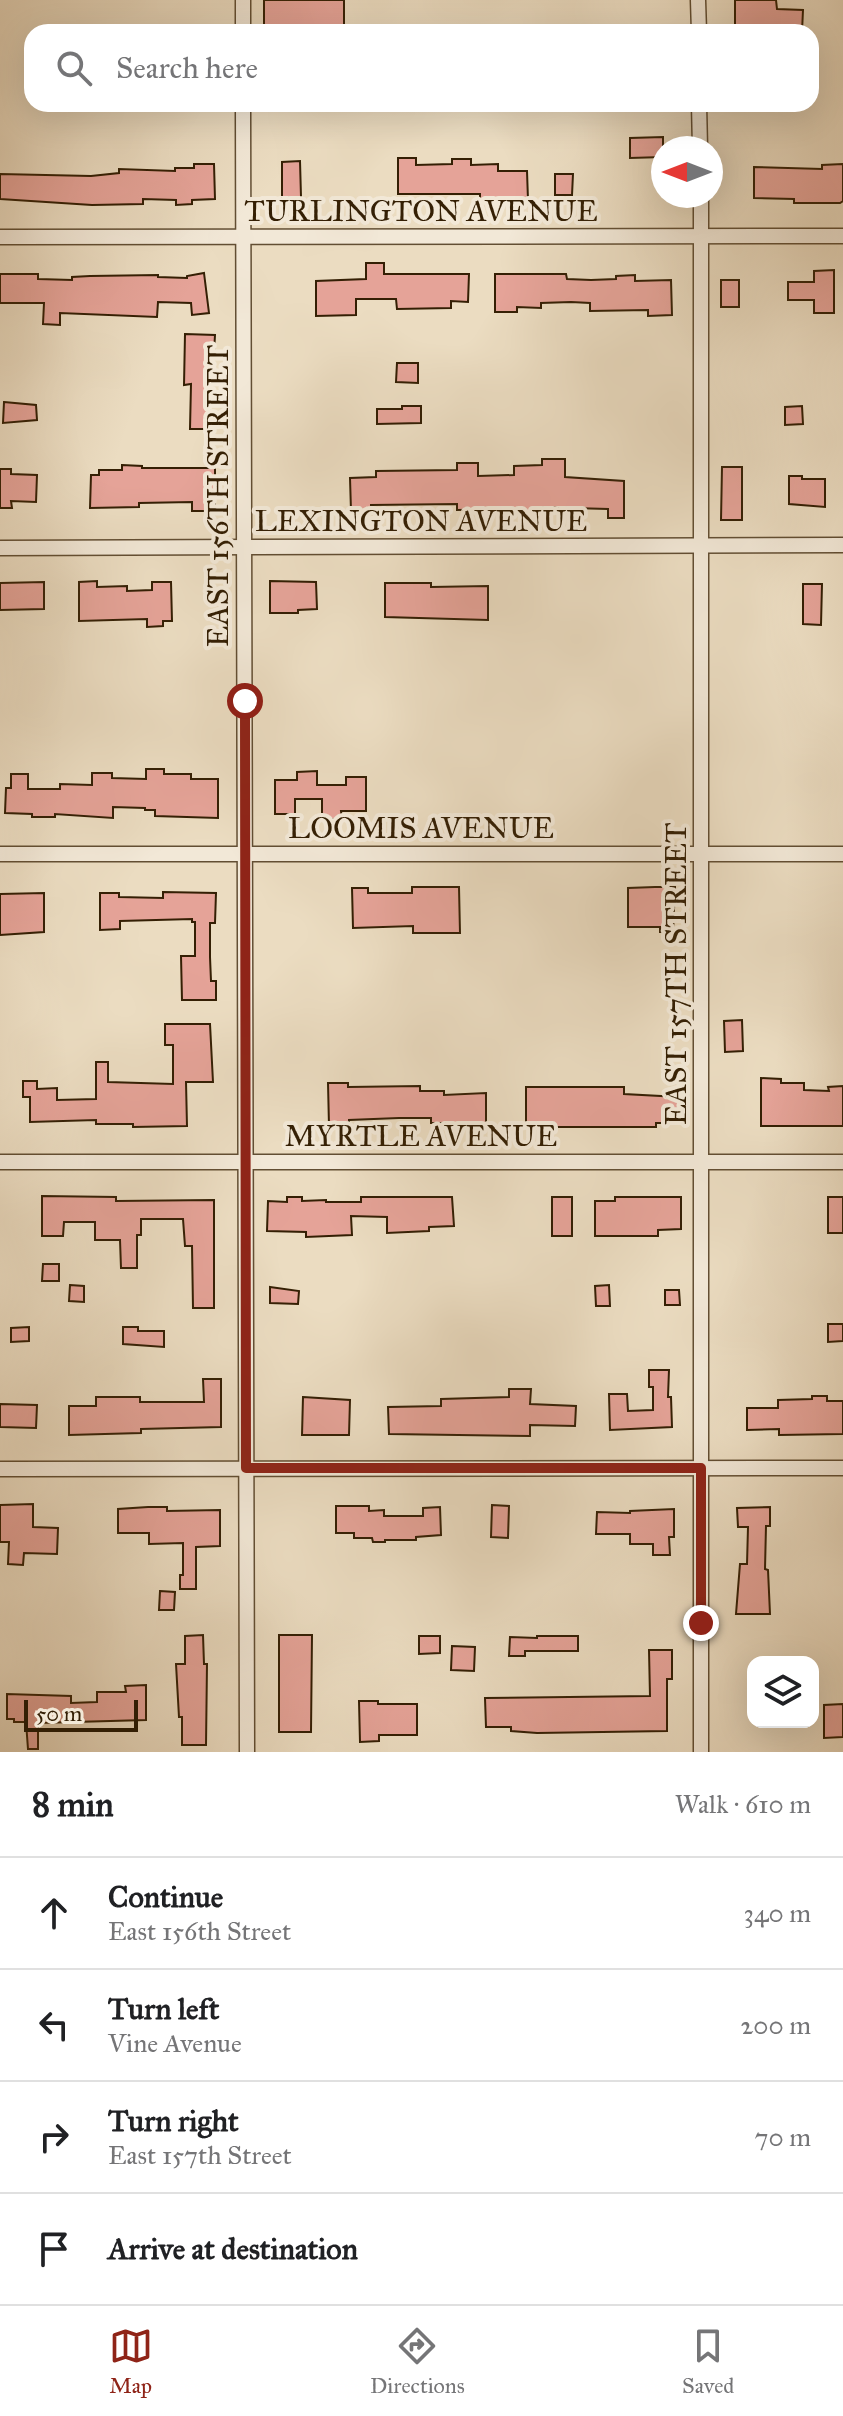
<!DOCTYPE html>
<html lang="en">
<head>
<meta charset="utf-8">
<style>
	:root { --surface:#fff; --page:#f6f6f6; --text:#202124; --muted:#757577; --line:#e0e0e0; --accent:#8f2418 }
	body { margin:0; font-family:"IM FELL Great Primer",serif; background:var(--page); color:var(--text) }
	.controls { position:absolute; right:24px; bottom:24px; display:grid; overflow:hidden; border-radius:16px; box-shadow:0 8px 32px #0002 }
	.controls button { width:72px; height:72px; display:grid; place-items:center; padding:0; border:0; border-bottom:2px solid var(--line); background:var(--surface); color:var(--text); font:40px sans-serif }
	.compass { position:absolute; left:651px; top:136px; width:72px; height:72px; border-radius:50%; background:var(--surface); box-shadow:0 8px 32px #0002; rotate:270deg }
	.scale { position:absolute; left:24px; bottom:20px; width:114px; box-sizing:border-box; padding-left:8px; border:4px solid #341f04; border-top:0; font-size:22px; line-height:28px; white-space:nowrap; color:#341f04; -webkit-text-stroke:6px #f2e8d7; paint-order:stroke }
	.stop { position:absolute; width:24px; height:24px; margin:-18px; border:6px solid #8f2418; border-radius:50%; background:#fff }
	.stop.end { background:#8f2418; border-color:#fff; box-shadow:0 2px 8px #0008 }
	.list { margin:0; padding:0; list-style:none }
	h2 { display:flex; justify-content:space-between; align-items:center; height:104px; margin:0; padding:0 32px; font-size:34px }
	h2 small { font-size:26px; font-weight:400; color:var(--muted) }
	.list li { display:grid; grid-template-columns:52px 1fr auto; gap:24px; align-items:center; box-sizing:border-box; height:112px; padding:0 32px; border-top:2px solid var(--line) }
	.list b { display:block; font-size:30px; white-space:nowrap }
	.list p { margin:0; font-size:26px; white-space:nowrap; color:var(--muted) }
	.list em { font-size:26px; font-style:normal; color:var(--muted) }
	.icon { flex:none; width:44px; height:44px; fill:none; stroke:currentColor; stroke-width:2; stroke-linecap:round; stroke-linejoin:round }
	.map { position:relative; flex:none; width:843px; height:1752px; overflow:hidden }
	.search { position:absolute; background:var(--surface); box-shadow:0 8px 32px #0002; left:24px; right:24px; top:24px; height:88px; display:flex; align-items:center; gap:20px; box-sizing:border-box; padding:0 28px; border-radius:24px; color:var(--muted); font-size:30px }
	.sheet { height:552px; background:var(--surface) }
	nav { display:flex; justify-content:space-around; align-items:center; box-sizing:border-box; height:112px; border-top:2px solid var(--line); background:var(--surface); font-size:22px; color:var(--muted) }
	nav a { display:grid; justify-items:center; gap:4px }
	nav .on { color:var(--accent) }
	.map>svg:first-child { display:block }
</style>
</head>
<body>
<div class="map">
<svg width="843" height="1752" viewBox="0 0 843 1752">
	<rect width="100%" height="100%" fill="#ebdcc1"/>
	<filter id="stains"><feTurbulence type="fractalNoise" baseFrequency=".0025" numOctaves="4"/><feColorMatrix values="0 0 0 0 .2 0 0 0 0 .09 0 0 0 0 .02 0 0 0 .5 -.17"/></filter>
	<radialGradient id="worn" r=".72"><stop offset=".6" stop-color="#630" stop-opacity="0"/><stop offset="1" stop-color="#630" stop-opacity=".3"/></radialGradient>
	<g fill="#e5a398" stroke="#341f04" stroke-width="2">
		<rect x="264" y="0" width="80" height="32"/>
		<polygon points="735,0 776,0 777,9 803,10 802,32 788,32 788,26 735,27"/>
		<polygon points="663,137 663,157 630,158 630,138"/>
		<polygon points="398,158 416,158 416,165 452,164 452,159 471,159 471,165 498,164 498,171 527,171 528,200 480,200 480,194 398,194"/>
		<polygon points="300,161 301,197 282,197 282,162"/>
		<polygon points="194,164 214,164 215,199 192,200 192,204 176,205 176,200 143,199 143,204 92,205 0,199 0,174 91,176 119,173 119,169 175,171 175,168 194,168"/>
		<polygon points="843,164 843,201 840,203 794,203 794,199 754,198 754,167 822,169 822,165"/>
		<polygon points="555,174 573,174 572,195 555,195"/>
		<polygon points="366,263 384,263 384,274 469,274 468,302 451,301 451,308 397,309 396,299 356,299 356,315 316,316 316,281 366,279"/>
		<polygon points="834,270 834,313 814,313 814,300 788,300 788,282 814,282 814,271"/>
		<polygon points="204,273 209,313 192,315 191,303 158,302 157,317 60,313 60,325 43,324 44,303 0,303 0,274 38,274 38,279 72,280 72,277 90,276 158,275 158,277 187,278 187,276"/>
		<polygon points="495,274 566,274 567,279 591,280 616,279 616,276 635,275 635,281 671,280 672,315 648,316 648,310 590,311 590,303 571,302 541,303 541,308 517,307 517,312 495,312"/>
		<rect x="721" y="280" width="18" height="27"/>
		<polygon points="185,334 215,335 214,352 208,351 210,429 190,429 191,384 184,385"/>
		<polygon points="397,363 418,363 418,383 396,382"/>
		<polygon points="4,402 36,405 37,420 3,423"/>
		<polygon points="402,406 421,406 421,423 377,424 377,409 402,409"/>
		<polygon points="802,406 803,424 785,425 785,407"/>
		<polygon points="542,459 565,459 565,477 624,481 624,518 608,518 608,509 535,507 535,511 515,512 515,509 457,510 457,504 371,505 371,511 351,511 350,478 376,477 376,471 457,470 457,463 478,463 478,476 514,475 514,466 542,465"/>
		<polygon points="122,465 142,466 142,468 215,468 215,511 192,511 192,502 139,503 139,507 90,508 91,475 99,475 99,470 122,470"/>
		<polygon points="722,467 742,467 742,520 721,520"/>
		<polygon points="0,469 11,469 11,474 37,475 36,502 11,501 12,508 0,508"/>
		<polygon points="789,476 802,476 802,479 825,479 825,507 789,504"/>
		<polygon points="97,581 97,587 127,586 127,591 152,590 152,582 171,582 172,621 163,621 163,626 147,627 147,619 79,621 79,582"/>
		<polygon points="270,581 316,582 317,609 298,610 298,613 270,613"/>
		<polygon points="44,582 44,609 0,610 0,583"/>
		<polygon points="385,583 431,583 431,587 488,586 488,620 385,617"/>
		<polygon points="803,584 822,584 821,625 803,624"/>
		<polygon points="146,769 164,769 164,774 191,774 191,779 218,779 218,818 155,816 155,810 145,810 145,808 113,807 113,818 55,814 55,817 32,817 32,814 5,813 6,788 11,788 11,774 28,774 28,789 60,789 60,784 92,785 92,773 112,773 112,778 146,779"/>
		<polygon points="317,771 317,785 346,785 346,777 366,777 366,811 341,811 342,819 322,819 322,799 295,799 295,814 275,814 275,780 297,780 297,772"/>
		<polygon points="412,887 459,887 460,933 413,933 413,926 353,928 352,888 368,888 368,893 412,893"/>
		<polygon points="655,887 675,887 673,932 660,932 660,927 628,927 628,888"/>
		<polygon points="163,892 216,893 215,923 210,923 210,957 211,981 216,981 216,1000 182,1000 181,956 195,956 195,922 192,922 192,919 120,921 120,929 100,930 100,893 119,893 119,897 163,898"/>
		<polygon points="44,893 44,932 0,935 0,894"/>
		<polygon points="742,1020 743,1051 725,1052 724,1021"/>
		<polygon points="165,1024 210,1024 213,1082 186,1082 187,1126 133,1127 133,1124 96,1124 96,1120 30,1122 30,1097 23,1097 23,1081 37,1081 37,1089 57,1088 57,1100 96,1099 96,1062 108,1062 108,1082 173,1084 173,1045 165,1045"/>
		<polygon points="761,1078 781,1079 781,1083 804,1083 804,1090 829,1091 828,1087 843,1086 843,1126 761,1126"/>
		<polygon points="328,1083 348,1083 348,1087 420,1086 420,1091 444,1091 444,1095 486,1093 486,1126 457,1128 457,1123 431,1123 431,1118 399,1118 349,1120 349,1126 329,1126"/>
		<polygon points="526,1087 624,1087 624,1094 679,1097 680,1123 656,1123 656,1127 526,1127"/>
		<polygon points="42,1196 116,1197 116,1201 214,1200 214,1308 193,1308 192,1246 185,1246 183,1219 141,1219 141,1235 137,1235 137,1268 121,1268 120,1240 95,1240 95,1222 64,1222 63,1236 42,1236"/>
		<polygon points="287,1197 302,1197 302,1201 326,1200 326,1202 361,1202 361,1197 452,1197 454,1226 429,1227 429,1231 387,1233 387,1217 351,1216 352,1235 306,1237 306,1232 267,1231 268,1201 287,1202"/>
		<rect x="552" y="1197" width="20" height="39"/>
		<polygon points="615,1197 681,1197 681,1229 658,1230 658,1236 595,1236 595,1201 615,1201"/>
		<rect x="828" y="1197" width="15" height="36"/>
		<polygon points="43,1264 59,1264 59,1281 42,1281"/>
		<polygon points="70,1285 84,1286 84,1302 69,1301"/>
		<polygon points="609,1285 610,1306 596,1306 595,1286"/>
		<polygon points="270,1287 299,1291 298,1304 270,1303"/>
		<polygon points="665,1290 679,1290 680,1305 665,1305"/>
		<polygon points="828,1324 843,1324 843,1341 828,1342"/>
		<polygon points="29,1327 29,1341 11,1342 11,1328"/>
		<polygon points="123,1327 138,1327 138,1331 164,1331 164,1347 123,1344"/>
		<polygon points="649,1370 669,1370 668,1397 671,1397 672,1427 610,1430 609,1394 627,1394 628,1411 653,1410 653,1387 649,1387"/>
		<polygon points="203,1379 221,1379 221,1427 141,1429 141,1433 69,1435 69,1406 96,1406 96,1397 140,1397 140,1402 204,1402"/>
		<polygon points="509,1389 531,1389 530,1404 576,1406 575,1426 530,1425 530,1436 389,1434 388,1407 441,1406 441,1399 509,1397"/>
		<polygon points="812,1396 827,1396 827,1401 843,1401 843,1434 779,1435 779,1429 747,1430 747,1408 778,1408 778,1400 812,1399"/>
		<polygon points="303,1397 350,1400 349,1435 302,1435"/>
		<polygon points="0,1404 37,1405 36,1428 0,1427"/>
		<polygon points="33,1504 33,1527 58,1528 57,1554 24,1553 23,1565 8,1564 9,1542 0,1542 0,1505"/>
		<polygon points="492,1505 509,1506 508,1538 491,1537"/>
		<polygon points="336,1506 369,1506 369,1511 384,1510 384,1516 423,1516 423,1508 440,1507 441,1535 416,1537 416,1540 385,1540 385,1542 373,1542 372,1538 354,1538 354,1533 336,1533"/>
		<polygon points="148,1507 167,1507 167,1511 220,1510 220,1546 196,1547 196,1589 180,1589 180,1575 183,1575 183,1543 149,1544 149,1533 118,1533 118,1509"/>
		<polygon points="770,1507 770,1526 766,1526 765,1569 768,1570 770,1614 736,1614 740,1564 747,1564 748,1527 738,1527 737,1508"/>
		<polygon points="674,1509 674,1537 669,1537 670,1555 653,1555 653,1544 630,1544 630,1534 596,1534 597,1512 630,1513 630,1511"/>
		<polygon points="160,1591 175,1592 174,1610 159,1610"/>
		<polygon points="203,1635 204,1664 207,1664 206,1745 182,1745 182,1717 179,1717 176,1664 185,1664 185,1636"/>
		<polygon points="279,1635 312,1635 311,1732 279,1732"/>
		<polygon points="419,1636 440,1636 440,1653 419,1654"/>
		<polygon points="537,1636 578,1636 578,1651 525,1651 525,1656 509,1656 510,1637 537,1638"/>
		<polygon points="452,1646 475,1647 474,1671 451,1670"/>
		<polygon points="649,1650 672,1650 672,1679 667,1679 667,1731 537,1733 511,1731 511,1727 486,1727 485,1698 650,1696"/>
		<polygon points="146,1685 146,1720 38,1723 38,1749 28,1749 26,1722 14,1722 14,1719 7,1719 7,1694 71,1696 71,1703 97,1702 97,1692 126,1692 125,1686"/>
		<polygon points="359,1701 378,1701 378,1704 417,1704 417,1735 379,1735 379,1741 360,1742"/>
		<polygon points="843,1704 843,1737 824,1738 824,1705"/>
	</g>
	<g fill="none" stroke-linecap="round" stroke-linejoin="round">
		<defs>
			<g id="street">
				<polyline points="243,0 243,32"/>
				<polyline points="698,0 699,32"/>
				<polyline points="243,104 247,1752"/>
				<polyline points="699,104 700,148"/>
				<polyline points="701,196 701,1752"/>
				<polyline points="0,237 843,236"/>
				<polyline points="0,548 843,545"/>
				<polyline points="0,854 843,854"/>
				<polyline points="0,1162 843,1162"/>
				<polyline points="0,1469 843,1468"/>
			</g>
		</defs>
		<use href="#street" stroke="#624e33" stroke-width="17"/>
		<use href="#street" stroke="#f2e8d7" stroke-width="14"/>
	</g>
	<g fill="none" stroke-linecap="round" stroke-linejoin="round">
		<polyline stroke="#8f2418" stroke-width="10" points="245,701 246,1468 701,1468 701,1623"/>
	</g>
	<g text-anchor="middle" stroke-width="8" stroke-linejoin="round" paint-order="stroke">
		<g font-size="30" fill="#341f04" stroke="#f2e8d7">
			<text x="421" y="221">TURLINGTON AVENUE</text>
			<text transform="translate(218 496) rotate(-90)" y="10">EAST 156TH STREET</text>
			<text x="421" y="531">LEXINGTON AVENUE</text>
			<text x="421" y="838">LOOMIS AVENUE</text>
			<text transform="translate(676 974) rotate(-90)" y="10">EAST 157TH STREET</text>
			<text x="421" y="1146">MYRTLE AVENUE</text>
		</g>
	</g>
	<rect width="100%" height="100%" filter="url(#stains)"/>
	<rect width="100%" height="100%" fill="url(#worn)"/>
</svg>
<div class="controls">
<button><svg class="icon" aria-label="layers" viewBox="0 0 24 24"><path d="M12 4l9 5-9 5-9-5zM3 14l9 5 9-5"/></svg></button>
</div>
<svg class="compass" viewBox="-18 -18 36 36"><path d="M0-13l5 13h-10z" fill="#e53935"/><path d="M0 13l5-13h-10z" fill="#757577"/></svg>
<div class="scale">50 m</div>
<div class="stop" style="left:245px;top:701px"></div>
<div class="stop end" style="left:701px;top:1623px"></div>
<div class="search"><svg class="icon" aria-label="search" viewBox="0 0 24 24"><circle cx="10" cy="10" r="6"/><path d="M15 15l6 6"/></svg>Search here</div>
</div>
<section class="sheet">
<h2>8 min<small>Walk · 610 m</small></h2>
<ul class="list">
<li><svg class="icon" aria-label="ahead" viewBox="0 0 24 24"><path d="M12 20V5M6 11l6-6 6 6"/></svg><div><b>Continue</b><p>East 156th Street</p></div><em>340 m</em></li>
<li><svg class="icon" aria-label="left" viewBox="0 0 24 24"><path d="M17 20v-9H6M10 6l-5 5 5 5"/></svg><div><b>Turn left</b><p>Vine Avenue</p></div><em>200 m</em></li>
<li><svg class="icon" aria-label="right" viewBox="0 0 24 24"><path d="M7 20v-9h11M14 6l5 5-5 5"/></svg><div><b>Turn right</b><p>East 157th Street</p></div><em>70 m</em></li>
<li><svg class="icon" aria-label="arrive" viewBox="0 0 24 24"><path d="M6 21V4h12l-3 4 3 4H6"/></svg><div><b>Arrive at destination</b></div></li>
</ul>
</section>
<nav>
<a class="on"><svg class="icon" aria-label="map" viewBox="0 0 24 24"><path d="M3 6l6-2 6 2 6-2v14l-6 2-6-2-6 2zM9 4v14M15 6v14"/></svg>Map</a>
<a><svg class="icon" aria-label="directions" viewBox="0 0 24 24"><path d="M12 3l9 9-9 9-9-9zM9 14v-3h6M13 9l2 2-2 2"/></svg>Directions</a>
<a><svg class="icon" aria-label="saved" viewBox="0 0 24 24"><path d="M7 4h10v16l-5-4-5 4z"/></svg>Saved</a>
</nav>
</body>
</html>
